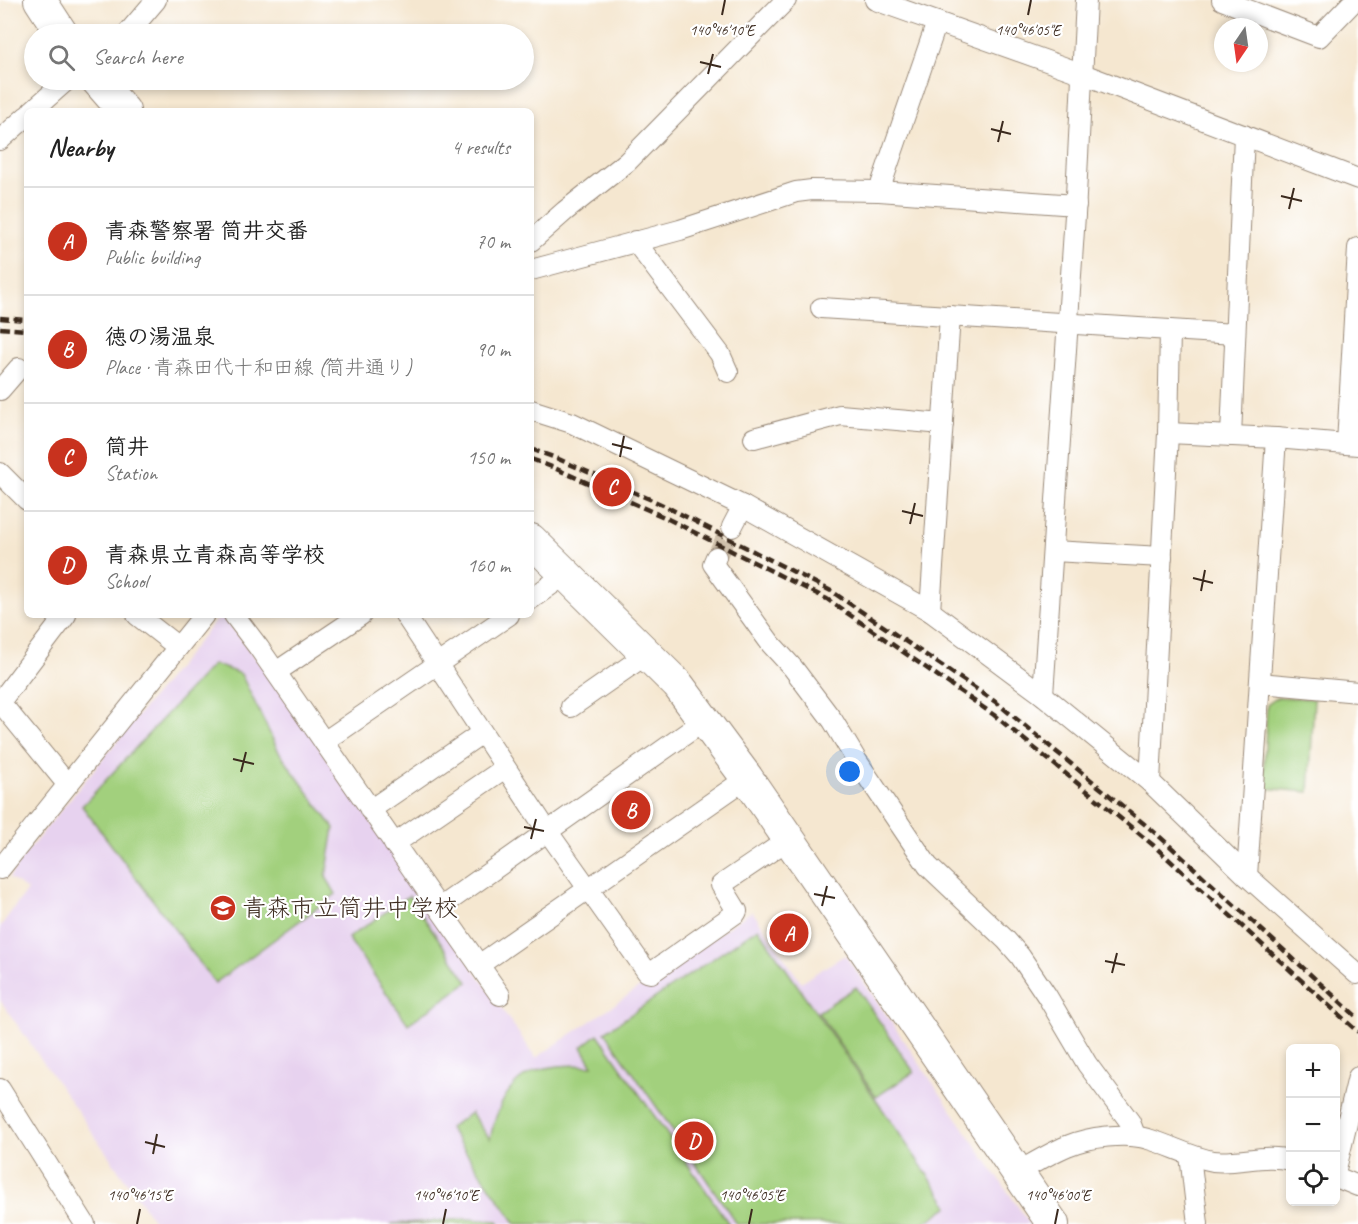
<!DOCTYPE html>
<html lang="en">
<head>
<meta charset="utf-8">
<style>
	:root { --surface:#fff; --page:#f6f6f6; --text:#222; --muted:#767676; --line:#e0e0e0; --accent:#c8321e }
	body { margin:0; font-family:Caveat,"Klee One",sans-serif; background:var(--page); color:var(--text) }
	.controls { position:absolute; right:18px; bottom:18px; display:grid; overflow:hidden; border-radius:9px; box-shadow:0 3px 9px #0003 }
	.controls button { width:54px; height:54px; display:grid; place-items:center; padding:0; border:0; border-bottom:2px solid var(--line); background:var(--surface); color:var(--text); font:30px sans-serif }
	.compass { position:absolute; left:1214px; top:18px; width:54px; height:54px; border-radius:50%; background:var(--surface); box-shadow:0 3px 9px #0003; rotate:193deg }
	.you { position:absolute; left:850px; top:772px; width:21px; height:21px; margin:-15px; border:4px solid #fff; border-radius:50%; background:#1a73e8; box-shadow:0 0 0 9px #1a73e833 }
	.badge { display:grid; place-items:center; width:39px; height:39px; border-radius:50%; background:var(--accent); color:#fff; font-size:20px; font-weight:700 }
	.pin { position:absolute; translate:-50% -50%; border:3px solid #fff; box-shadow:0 2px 6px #0006 }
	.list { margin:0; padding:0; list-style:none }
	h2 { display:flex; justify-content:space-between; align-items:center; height:78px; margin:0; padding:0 24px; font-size:26px }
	h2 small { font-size:20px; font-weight:400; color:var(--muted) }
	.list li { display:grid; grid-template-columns:39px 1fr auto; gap:18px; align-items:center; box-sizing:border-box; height:108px; padding:0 24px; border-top:2px solid var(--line) }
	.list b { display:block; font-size:22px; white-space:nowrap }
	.list p { margin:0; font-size:20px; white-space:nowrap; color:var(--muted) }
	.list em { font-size:20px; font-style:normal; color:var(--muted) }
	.icon { flex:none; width:33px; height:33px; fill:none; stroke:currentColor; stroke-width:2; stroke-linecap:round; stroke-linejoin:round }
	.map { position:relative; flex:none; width:1358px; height:1224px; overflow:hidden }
	.search { position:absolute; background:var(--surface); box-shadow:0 3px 9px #0003; left:24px; top:24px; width:510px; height:66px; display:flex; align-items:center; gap:15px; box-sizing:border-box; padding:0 21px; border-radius:33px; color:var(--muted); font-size:22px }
	.panel { position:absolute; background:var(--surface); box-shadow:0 3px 9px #0003; left:24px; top:108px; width:510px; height:510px; border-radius:9px }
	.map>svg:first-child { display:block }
</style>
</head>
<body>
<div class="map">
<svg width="1358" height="1224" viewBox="0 0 1358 1224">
	<rect width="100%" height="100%" fill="#fff"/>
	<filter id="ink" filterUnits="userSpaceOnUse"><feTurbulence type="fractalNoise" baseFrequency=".0167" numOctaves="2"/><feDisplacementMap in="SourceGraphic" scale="12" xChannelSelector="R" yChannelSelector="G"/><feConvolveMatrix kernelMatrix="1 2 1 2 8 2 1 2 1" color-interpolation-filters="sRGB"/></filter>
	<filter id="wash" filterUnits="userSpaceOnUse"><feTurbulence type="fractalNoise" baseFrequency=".008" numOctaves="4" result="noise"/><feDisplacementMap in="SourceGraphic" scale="24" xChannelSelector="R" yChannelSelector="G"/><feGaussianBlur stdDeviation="1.35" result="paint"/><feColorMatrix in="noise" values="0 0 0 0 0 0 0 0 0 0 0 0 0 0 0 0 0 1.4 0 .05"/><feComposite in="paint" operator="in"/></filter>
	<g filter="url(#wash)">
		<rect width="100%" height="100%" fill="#f5e7d0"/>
		<polygon fill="#e7d2ef" points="224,618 269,675 536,1058 752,911 801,982 845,955 1030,1224 156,1224 0,1000 0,927 27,890 9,878 22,858 211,626 218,619"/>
		<g fill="#a2d07d" stroke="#6e7d4e" stroke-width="1.5">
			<polygon points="213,664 241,674 279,752 334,828 326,877 336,894 215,983 82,806"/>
			<polygon points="1278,697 1314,699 1309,792 1263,788 1267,705"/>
			<polygon points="409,896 468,982 408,1024 348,938"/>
			<polygon points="758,928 949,1206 923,1224 737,1224 605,1032"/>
			<polygon points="856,987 914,1072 876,1097 818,1012"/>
			<path d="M598 1034 729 1224H516L449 1128 471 1113 490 1139C503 1076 532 1061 593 1066L582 1047Z"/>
			<polygon points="467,1219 498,1221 500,1224 391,1224"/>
		</g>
	</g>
	<g filter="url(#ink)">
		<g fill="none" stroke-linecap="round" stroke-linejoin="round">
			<polyline stroke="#d0c1ac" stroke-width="20" stroke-dasharray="20 10" stroke-linecap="butt" points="716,557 732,527"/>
			<defs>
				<g id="street">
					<polyline points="875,0 1083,74 1358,179"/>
					<polyline points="1222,0 1319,37 1351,4"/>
					<polyline points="127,34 156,0"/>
					<polyline points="32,111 67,80"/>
					<polyline points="0,140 27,116"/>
					<polyline points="879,191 937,22"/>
					<polyline points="531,241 565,211 627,162 786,0"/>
					<polyline points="635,241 720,354 728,372"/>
					<polyline points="531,270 680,230 796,192 812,190 879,191 1076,205"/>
					<polyline points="821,308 1170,330 1168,433 1150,782"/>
					<polyline points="1170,330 1235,334"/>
					<polyline points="0,390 19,368"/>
					<polyline points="531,410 572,423 743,506 930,611 1043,695 1150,782 1247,876 1357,974"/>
					<polyline points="1168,433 1276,438 1358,445"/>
					<polyline points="1231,436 1244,135"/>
					<polyline points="754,438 840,415 943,424"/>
					<polyline points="1347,444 1358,248"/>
					<polyline points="0,473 27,500"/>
					<polyline points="732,527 743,506"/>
					<polyline points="1053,551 1162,557"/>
					<polyline points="716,557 713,564 771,644 793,668 833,721 857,761 928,866 1006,940 1020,956 1047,996 1087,1064 1130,1122 1135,1135"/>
					<polyline points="531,599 566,574"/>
					<polyline points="930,611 950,316"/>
					<polyline points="137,615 178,647"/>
					<polyline points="234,615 259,648 439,908 704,721"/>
					<polyline points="405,615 548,832 647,972 651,973 736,913 737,911 721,885 789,839"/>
					<polyline points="276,672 361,615"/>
					<polyline points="1261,683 1358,692"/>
					<polyline points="1043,695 1075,215 1086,0"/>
					<polyline points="0,702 66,615"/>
					<polyline points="0,702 67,784"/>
					<polyline points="571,707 647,654"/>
					<polyline points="324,742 509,615"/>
					<polyline points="370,810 482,733"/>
					<polyline points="394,844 505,768"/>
					<polyline points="0,869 204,615"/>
					<polyline points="1247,876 1276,438"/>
					<polyline points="439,908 500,995"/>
					<polyline points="479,965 747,778"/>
					<polyline points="0,1089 85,1224"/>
					<polyline points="1190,1155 1198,1224"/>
					<polyline points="1336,1169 1358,1077"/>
					<path d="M1018 1172C1034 1163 1050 1153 1067 1146 1088 1137 1126 1132 1148 1139 1170 1145 1190 1157 1213 1161 1239 1164 1265 1153 1290 1160"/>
					<polyline points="1336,1177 1358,1186"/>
				</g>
				<g id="primary">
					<polyline points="40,0 62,34"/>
					<polyline points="97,80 124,111"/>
					<polyline points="531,540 678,685 747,778 1053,1224"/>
				</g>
			</defs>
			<use href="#street" stroke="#988877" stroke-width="22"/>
			<use href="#primary" stroke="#988877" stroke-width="34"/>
			<use href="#street" stroke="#fff" stroke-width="20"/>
			<use href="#primary" stroke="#fff" stroke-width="32"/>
			<g stroke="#3b2a1e" stroke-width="4.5" stroke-dasharray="9 4.5" stroke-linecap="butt">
				<polyline points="0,318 27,320"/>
				<polyline points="0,328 27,330"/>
				<polyline points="531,449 556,458 663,505 831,591 997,703 1159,836 1358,1018"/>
				<polyline points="531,459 552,467 664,517 827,599 994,715 1153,845 1358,1032"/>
			</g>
		</g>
	</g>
	<path fill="none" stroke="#3b2a1e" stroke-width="2" d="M722 15 725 0M1028 15 1031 0M700 62 721 67M708 74 713 54M991 129 1011 134M998 142 1003 121M1281 196 1302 201M1289 209 1294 188M612 444 632 449M620 457 624 436M902 511 923 516M910 524 915 503M1193 578 1213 583M1201 591 1205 570M233 759 254 764M241 772 246 752M524 827 544 831M531 839 536 819M814 894 835 898M822 906 827 886M1105 961 1125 965M1112 973 1117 953M145 1142 165 1147M153 1154 157 1134M137 1224 140 1209M443 1224 446 1209M749 1224 752 1209M1055 1224 1058 1209"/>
	<defs>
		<symbol id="school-disc" viewBox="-11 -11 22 22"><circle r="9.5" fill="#c8321e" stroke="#fff"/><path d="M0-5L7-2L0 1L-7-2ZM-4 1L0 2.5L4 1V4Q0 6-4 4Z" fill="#fff"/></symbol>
	</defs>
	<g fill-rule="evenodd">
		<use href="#school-disc" x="208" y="893" width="30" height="30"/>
	</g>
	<g text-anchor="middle" stroke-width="4.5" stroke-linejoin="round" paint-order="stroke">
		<g font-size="24" fill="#3b2a1e" stroke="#fff" text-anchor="start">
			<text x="242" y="916">青森市立筒井中学校</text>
		</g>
	</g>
	<g font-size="15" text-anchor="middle" fill="#3b2a1e" stroke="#fff" stroke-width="4.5" stroke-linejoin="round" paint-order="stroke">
		<text x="722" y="35">140°46'10"E</text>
		<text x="1028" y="35">140°46'05"E</text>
		<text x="140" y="1200">140°46'15"E</text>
		<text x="446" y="1200">140°46'10"E</text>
		<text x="752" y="1200">140°46'05"E</text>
		<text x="1058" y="1200">140°46'00"E</text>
	</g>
</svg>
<div class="controls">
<button>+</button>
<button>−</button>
<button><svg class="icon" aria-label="locate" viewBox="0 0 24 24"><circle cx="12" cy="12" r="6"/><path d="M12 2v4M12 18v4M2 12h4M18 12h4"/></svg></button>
</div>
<svg class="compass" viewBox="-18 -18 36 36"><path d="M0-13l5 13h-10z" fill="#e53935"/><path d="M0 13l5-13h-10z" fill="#767676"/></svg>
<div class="you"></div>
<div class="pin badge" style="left:789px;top:933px">A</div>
<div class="pin badge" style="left:631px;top:810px">B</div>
<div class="pin badge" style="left:612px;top:487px">C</div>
<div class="pin badge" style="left:694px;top:1141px">D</div>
<div class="search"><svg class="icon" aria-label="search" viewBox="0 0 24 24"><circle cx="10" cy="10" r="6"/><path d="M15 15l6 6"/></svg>Search here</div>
<section class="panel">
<h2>Nearby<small>4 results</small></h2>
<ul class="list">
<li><span class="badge">A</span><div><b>青森警察署 筒井交番</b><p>Public building</p></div><em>70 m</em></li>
<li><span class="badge">B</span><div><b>徳の湯温泉</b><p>Place · 青森田代十和田線 (筒井通り)</p></div><em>90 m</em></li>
<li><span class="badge">C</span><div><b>筒井</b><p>Station</p></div><em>150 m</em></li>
<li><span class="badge">D</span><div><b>青森県立青森高等学校</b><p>School</p></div><em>160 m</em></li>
</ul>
</section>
</div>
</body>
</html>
